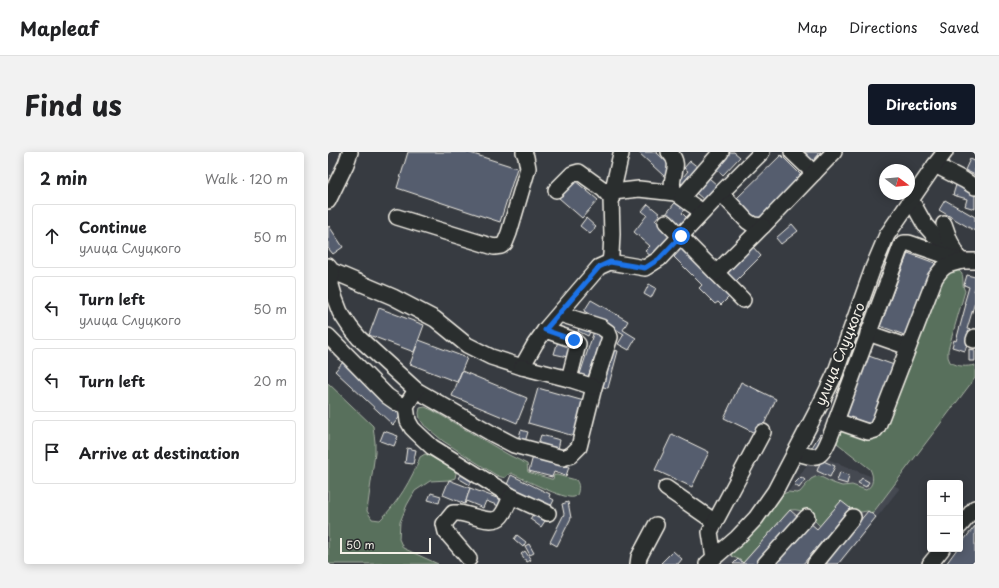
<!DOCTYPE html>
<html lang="en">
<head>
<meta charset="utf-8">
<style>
	:root { --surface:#fff; --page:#f2f2f2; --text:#202124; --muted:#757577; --line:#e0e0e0; --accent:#111827 }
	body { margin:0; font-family:"Playpen Sans",sans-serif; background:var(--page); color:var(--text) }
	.controls { position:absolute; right:12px; bottom:12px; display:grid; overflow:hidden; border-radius:4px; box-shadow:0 2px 10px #0003 }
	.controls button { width:36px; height:36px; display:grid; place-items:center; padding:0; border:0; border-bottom:1px solid var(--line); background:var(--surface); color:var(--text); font:20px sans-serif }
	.compass { position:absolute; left:551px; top:12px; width:36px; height:36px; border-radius:50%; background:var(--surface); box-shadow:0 2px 10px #0003; rotate:106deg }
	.scale { position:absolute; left:12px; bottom:10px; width:91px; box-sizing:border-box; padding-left:4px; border:2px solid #f4f1e8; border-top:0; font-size:11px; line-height:14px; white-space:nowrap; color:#f4f1e8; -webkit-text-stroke:3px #2a2d2e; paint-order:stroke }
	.stop { position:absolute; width:12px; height:12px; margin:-9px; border:3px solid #1a73e8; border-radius:50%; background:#fff }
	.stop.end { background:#1a73e8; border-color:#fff; box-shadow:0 1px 4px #0008 }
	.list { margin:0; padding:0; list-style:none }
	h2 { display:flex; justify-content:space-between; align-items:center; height:52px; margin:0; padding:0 16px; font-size:17px }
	h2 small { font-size:13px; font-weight:400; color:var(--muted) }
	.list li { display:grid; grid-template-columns:26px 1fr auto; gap:12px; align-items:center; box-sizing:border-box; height:64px; margin:0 8px 8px; padding:0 8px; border:1px solid var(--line); border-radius:4px }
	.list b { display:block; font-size:15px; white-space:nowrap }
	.list p { margin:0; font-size:13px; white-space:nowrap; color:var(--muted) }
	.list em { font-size:13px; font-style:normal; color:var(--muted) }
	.icon { flex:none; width:22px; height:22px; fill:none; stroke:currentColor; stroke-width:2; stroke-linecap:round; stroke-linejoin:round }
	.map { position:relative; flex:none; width:647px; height:412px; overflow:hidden; border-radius:4px }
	header { display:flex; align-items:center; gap:24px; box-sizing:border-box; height:56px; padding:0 20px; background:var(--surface); border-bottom:1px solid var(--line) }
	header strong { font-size:19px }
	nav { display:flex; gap:22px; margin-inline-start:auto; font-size:14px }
	.intro { display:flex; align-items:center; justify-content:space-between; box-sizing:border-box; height:96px; padding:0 24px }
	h1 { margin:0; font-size:28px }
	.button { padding:10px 18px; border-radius:4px; background:var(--accent); color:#fff; font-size:14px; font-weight:700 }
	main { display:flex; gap:24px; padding:0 24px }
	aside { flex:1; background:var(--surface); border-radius:4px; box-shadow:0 2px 10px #0003 }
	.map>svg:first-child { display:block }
</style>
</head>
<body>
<header>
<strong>Mapleaf</strong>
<nav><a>Map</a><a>Directions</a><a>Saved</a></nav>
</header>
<div class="intro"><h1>Find us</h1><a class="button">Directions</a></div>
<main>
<aside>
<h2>2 min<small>Walk · 120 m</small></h2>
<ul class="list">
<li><svg class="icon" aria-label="ahead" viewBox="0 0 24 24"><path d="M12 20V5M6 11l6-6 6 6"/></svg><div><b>Continue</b><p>улица Слуцкого</p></div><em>50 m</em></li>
<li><svg class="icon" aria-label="left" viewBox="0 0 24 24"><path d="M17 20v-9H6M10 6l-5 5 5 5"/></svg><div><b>Turn left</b><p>улица Слуцкого</p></div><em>50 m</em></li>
<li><svg class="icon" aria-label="left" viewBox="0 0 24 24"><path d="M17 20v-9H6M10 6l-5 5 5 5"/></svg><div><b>Turn left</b></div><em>20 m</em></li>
<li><svg class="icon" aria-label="arrive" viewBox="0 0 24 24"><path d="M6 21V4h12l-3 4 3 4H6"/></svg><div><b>Arrive at destination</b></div></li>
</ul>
</aside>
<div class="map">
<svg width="647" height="412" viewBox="0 0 647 412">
	<rect width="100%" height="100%" fill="#373b41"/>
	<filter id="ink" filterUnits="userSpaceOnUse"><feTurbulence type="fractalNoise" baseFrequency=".025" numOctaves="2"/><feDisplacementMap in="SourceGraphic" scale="8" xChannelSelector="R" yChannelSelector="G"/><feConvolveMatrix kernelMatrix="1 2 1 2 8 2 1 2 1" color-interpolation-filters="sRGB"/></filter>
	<g filter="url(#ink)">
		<polygon fill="#444851" points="484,306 497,306 572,336 512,412 386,412 448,357"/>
		<g fill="#58705c" stroke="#a6b0a2">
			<path d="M629 118C639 122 632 131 637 139L620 198V205L622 210C631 215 638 215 647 213V226L544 362 540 359C537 359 535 360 533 360 525 361 518 354 513 349L492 374C483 365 476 356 462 358L415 411 410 407 405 405 402 402 452 343 460 340 469 341 472 340 483 327 487 325 491 324 505 331 514 334 524 333 538 338C546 333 546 325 542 317L509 291C509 284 509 280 514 276L540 285 611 131 618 120Z"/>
			<path d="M0 231 45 274 47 290V301L39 359 44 367 52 368C69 352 84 327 92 305L97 302 102 304 126 318 128 321 127 326 121 328 102 329 87 339 79 353 72 370 71 387 75 396 110 412H0Z"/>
			<path d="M97 255 104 258 181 303 199 312C200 315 199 317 200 320L223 327H225L226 323H229L248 328C251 332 251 335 250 340 249 343 249 344 246 345 236 348 194 326 183 321 175 325 180 328 168 323L115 289 96 273 92 267 91 261 92 256Z"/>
		</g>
		<g fill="#555d6e" stroke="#f4f1e8">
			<polygon points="80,0 139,0 189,16 172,70 69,36"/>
			<polygon points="310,0 328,0 345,16 337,25"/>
			<polygon points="402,0 406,0 412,5 395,23 387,16"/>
			<polygon points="475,0 493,0 485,9"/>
			<polygon points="453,3 474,24 429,68 408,47"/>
			<polygon points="642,7 647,9 647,23 637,18"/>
			<polygon points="362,9 371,16 358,35 351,30 360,19 356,16"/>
			<polygon points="381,26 389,33 376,48 368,41"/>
			<polygon points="246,28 270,48 254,66 231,46"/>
			<polygon points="628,33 647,38 647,57 637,54 639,47 625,43"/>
			<polygon points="350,47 359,55 354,61 360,67 354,74 338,62"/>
			<polygon points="617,48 647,65 647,79 611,58"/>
			<polygon points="320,52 332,62 327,68 345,83 325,106 317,99 322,94 306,80 319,63 314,59"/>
			<polygon points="258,66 268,75 262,82 252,74"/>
			<polygon points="464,72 470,79 453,92 448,86"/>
			<polygon points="1,74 15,95 5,102 0,96 0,75"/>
			<polygon points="425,95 433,104 405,132 397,124"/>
			<polygon points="354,96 402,144 393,153 390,150 387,152 371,136 374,133 346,105"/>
			<polygon points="580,101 607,111 579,184 552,174"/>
			<polygon points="639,123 647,125 647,135 646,139 647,140 647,150 639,177 643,178 637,199 624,195 626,188 628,189 638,152 636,152 641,135 636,133"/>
			<polygon points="321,132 328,136 323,146 316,142"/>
			<polygon points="263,148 300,169 295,178 308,186 301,198 290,192 296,182 256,159"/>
			<polygon points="51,156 96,173 86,200 41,183"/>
			<polygon points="252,173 263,178 260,184 250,179"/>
			<polygon points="266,179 275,182 260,225 252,222"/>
			<polygon points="91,188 139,206 129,230 82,212"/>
			<polygon points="230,189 247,194 244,206 226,202"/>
			<polygon points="281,197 290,199 280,236 271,234"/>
			<polygon points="641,197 647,198 647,209 641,209"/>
			<polygon points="538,203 566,213 545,273 517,264"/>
			<polygon points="16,209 74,262 65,273 7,219"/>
			<polygon points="134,219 199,246 189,271 124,244"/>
			<polygon points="413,230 448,247 431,283 396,266"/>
			<polygon points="210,236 256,249 246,284 200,271"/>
			<polygon points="193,278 200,280 197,290 190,288"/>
			<polygon points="56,279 70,284 66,294 52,289"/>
			<polygon points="344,282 381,300 364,335 327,318"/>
			<polygon points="492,282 498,286 489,300 483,297"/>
			<polygon points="213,283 232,288 230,297 210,292"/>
			<polygon points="79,296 88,298 85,312 77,311"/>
			<polygon points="205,304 241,315 238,324 226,320 224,325 201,319"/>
			<polygon points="493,308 507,314 502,325 489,319"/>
			<polygon points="134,320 145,326 142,333 130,326"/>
			<polygon points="512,320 521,323 519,332 509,329"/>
			<polygon points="183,323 222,342 221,345 226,348 222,356 178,335"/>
			<polygon points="473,325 477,328 471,336 466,332"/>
			<polygon points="534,326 541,330 538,335 530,331"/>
			<polygon points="121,328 142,336 137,352 115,343"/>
			<polygon points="142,336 174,348 171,354 158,349 155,356 138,349"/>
			<polygon points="103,341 113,344 111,351 100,348"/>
			<polygon points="513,349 522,356 475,412 445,412 481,370 489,377"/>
			<polygon points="240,350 243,366 229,394 222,390 236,362 234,352"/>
			<polygon points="462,358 470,365 429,412 405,412 410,407 415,411"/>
			<polygon points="540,359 548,365 510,412 497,412"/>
			<polygon points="206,361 217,369 213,375 202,367"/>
			<polygon points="647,374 647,412 618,412 629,397 632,397 632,393"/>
			<polygon points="189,383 198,390 195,395 186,387"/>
			<polygon points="201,392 206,401 202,403 197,394"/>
			<polygon points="197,399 203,408 199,410 193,402"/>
			<polygon points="345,399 354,407 350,412 334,412 333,411"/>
		</g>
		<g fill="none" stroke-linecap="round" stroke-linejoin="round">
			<defs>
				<g id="minor">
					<path d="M341 0C356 15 339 25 346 39 348 42 370 57 375 60"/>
					<polyline points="464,0 486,21"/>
					<polyline points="607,13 636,28 647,35"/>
					<polyline points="228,38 244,22 251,20 276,38 283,46"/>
					<polyline points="285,40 311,37 347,41"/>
					<polyline points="393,41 419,69 425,73 435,74 506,0"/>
					<polyline points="354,45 393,0"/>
					<polyline points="583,48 597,73 605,82 634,109 647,109"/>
					<polyline points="0,49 18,12 22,0"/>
					<polyline points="69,65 166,95 173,94 177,91 181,81 200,16 198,5 196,0"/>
					<polyline points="338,70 415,148"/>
					<polyline points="616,72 622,89 627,98"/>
					<polyline points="282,110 283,102 284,82 283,46 293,2"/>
					<polyline points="0,114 4,119 65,145 107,167 139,193 163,205 194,215 207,192 217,178 271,115 282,110 317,116 331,107 393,41 434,0"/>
					<polyline points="4,119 3,133 7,147 12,160 22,175 31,186 88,238 163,281 186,293 235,306 243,303 251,295 266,235 282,185 280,180 273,175 232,162"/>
					<polyline points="388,121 435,74"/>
					<polyline points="217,178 246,188 250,192 241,227"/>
					<polyline points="540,181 580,195"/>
					<polyline points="0,184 59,244 69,251 78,254"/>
					<polyline points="646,188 647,185"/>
					<polyline points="194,215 241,227 266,235"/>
					<polyline points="88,238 78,254 80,269 84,276 88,280 104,295 183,344 220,361"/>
					<polyline points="508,269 573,94 576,91 581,91 633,109"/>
					<path d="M467 300C474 302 484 307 491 303 498 299 505 277 508 269L540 280 547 278 550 274 607 126C616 113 618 113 634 109"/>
					<polyline points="338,336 387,370 382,380 386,406"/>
					<polyline points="387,370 435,280"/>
					<polyline points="632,374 647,356"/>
					<path d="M141 407 118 380 116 372 125 361C126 361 130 361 131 361 142 362 165 374 173 364 178 358 180 351 183 344"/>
					<polyline points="310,412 311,405 328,373"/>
					<polyline points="379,412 409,386 428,366 447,339 492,253 507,222 545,116 559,83 607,13 617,0"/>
					<polyline points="437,412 479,365"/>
					<polyline points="487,412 525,365"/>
					<polyline points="602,412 614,397"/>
				</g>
			</defs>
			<use href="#minor" stroke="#f4f1e8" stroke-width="18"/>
			<use href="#minor" stroke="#2a2d2e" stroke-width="15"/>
		</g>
	</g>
	<g fill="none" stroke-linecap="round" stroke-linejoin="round" filter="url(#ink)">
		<polyline stroke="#1a73e8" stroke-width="5" points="246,188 217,178 271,115 282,110 317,116 331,107 353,84"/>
	</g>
	<g text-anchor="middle" stroke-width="3.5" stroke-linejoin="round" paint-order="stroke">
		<g font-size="14" fill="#f4f1e8" stroke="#2a2d2e">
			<text transform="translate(512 202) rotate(-68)" y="5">улица Слуцкого</text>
		</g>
	</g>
</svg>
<div class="controls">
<button>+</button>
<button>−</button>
</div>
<svg class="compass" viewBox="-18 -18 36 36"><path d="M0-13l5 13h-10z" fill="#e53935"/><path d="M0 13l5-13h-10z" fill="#757577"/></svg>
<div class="scale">50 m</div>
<div class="stop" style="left:353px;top:84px"></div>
<div class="stop end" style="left:246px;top:188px"></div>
</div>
</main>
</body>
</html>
